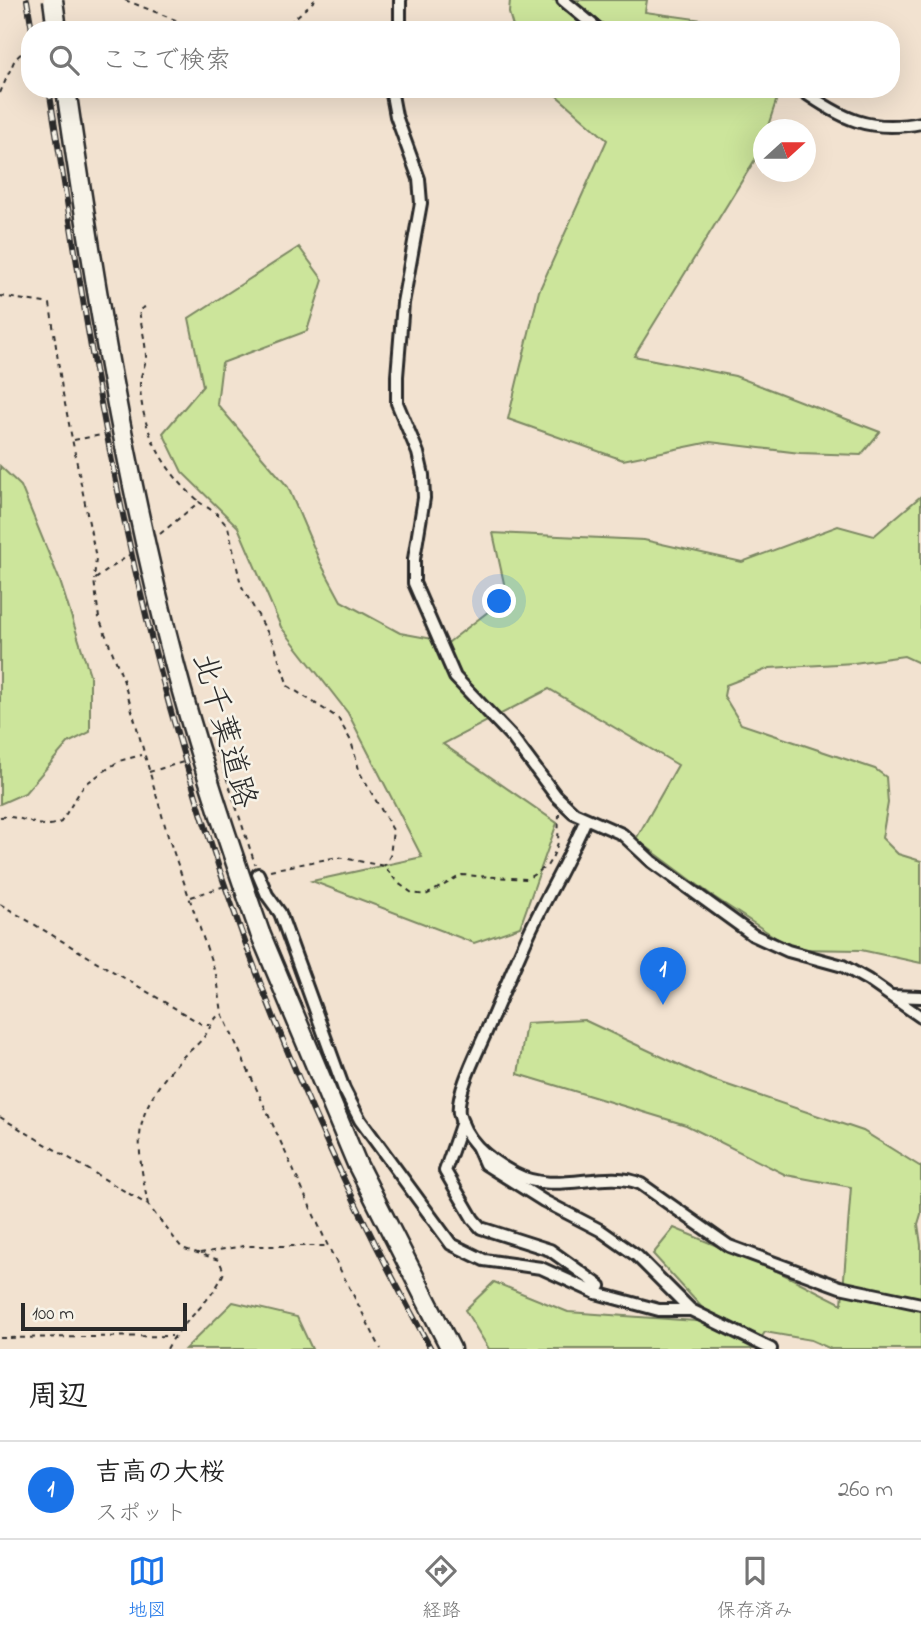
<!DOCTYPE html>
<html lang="ja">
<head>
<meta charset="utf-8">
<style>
	:root { --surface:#fff; --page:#f2f2f2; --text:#222; --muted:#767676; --line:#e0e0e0; --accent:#1a73e8 }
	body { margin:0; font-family:"Indie Flower","Klee One",sans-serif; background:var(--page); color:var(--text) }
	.compass { position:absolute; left:753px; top:119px; width:63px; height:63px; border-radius:50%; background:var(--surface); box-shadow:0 7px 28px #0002; rotate:69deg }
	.scale { position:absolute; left:21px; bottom:18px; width:166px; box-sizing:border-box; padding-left:7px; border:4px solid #2b2b2b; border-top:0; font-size:19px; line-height:24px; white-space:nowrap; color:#2b2b2b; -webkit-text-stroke:5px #f7f3e8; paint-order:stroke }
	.you { position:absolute; left:500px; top:602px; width:24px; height:24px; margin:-18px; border:5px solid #fff; border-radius:50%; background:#1a73e8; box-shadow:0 0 0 10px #1a73e833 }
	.badge { display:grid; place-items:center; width:46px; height:46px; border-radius:50%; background:var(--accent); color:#fff; font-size:23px; font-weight:700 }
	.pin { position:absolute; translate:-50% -58px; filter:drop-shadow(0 2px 4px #0008) }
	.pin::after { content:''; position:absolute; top:37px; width:24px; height:21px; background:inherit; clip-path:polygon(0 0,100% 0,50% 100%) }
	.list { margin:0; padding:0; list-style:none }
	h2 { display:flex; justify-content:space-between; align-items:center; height:91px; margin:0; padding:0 28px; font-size:30px }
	h2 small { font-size:23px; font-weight:400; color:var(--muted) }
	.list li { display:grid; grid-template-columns:46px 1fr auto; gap:21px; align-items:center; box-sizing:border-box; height:98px; padding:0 28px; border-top:2px solid var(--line) }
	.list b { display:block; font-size:26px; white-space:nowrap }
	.list p { margin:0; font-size:23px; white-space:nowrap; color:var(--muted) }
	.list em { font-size:23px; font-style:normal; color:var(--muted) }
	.icon { flex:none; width:38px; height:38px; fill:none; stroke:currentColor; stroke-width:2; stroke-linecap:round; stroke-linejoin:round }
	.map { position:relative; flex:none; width:921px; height:1349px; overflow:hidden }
	.search { position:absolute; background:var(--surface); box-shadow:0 7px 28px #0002; left:21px; right:21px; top:21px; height:77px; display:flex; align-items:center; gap:18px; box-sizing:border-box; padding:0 24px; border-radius:28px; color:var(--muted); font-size:26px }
	.sheet { height:189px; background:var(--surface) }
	nav { display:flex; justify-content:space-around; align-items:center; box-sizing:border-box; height:98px; border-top:2px solid var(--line); background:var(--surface); font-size:19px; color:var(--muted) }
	nav a { display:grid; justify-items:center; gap:4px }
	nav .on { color:var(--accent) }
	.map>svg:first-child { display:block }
</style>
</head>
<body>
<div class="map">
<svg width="921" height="1349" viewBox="0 0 921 1349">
	<rect width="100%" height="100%" fill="#f2e2d0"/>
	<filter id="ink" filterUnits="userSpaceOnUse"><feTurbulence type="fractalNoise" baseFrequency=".0143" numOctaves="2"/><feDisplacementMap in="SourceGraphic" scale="14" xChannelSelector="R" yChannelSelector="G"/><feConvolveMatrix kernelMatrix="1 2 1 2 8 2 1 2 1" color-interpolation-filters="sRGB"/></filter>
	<g filter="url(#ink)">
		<g fill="#cce59b" stroke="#7c8863" stroke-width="2">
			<polygon points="510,0 647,0 645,12 774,30 514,30 509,13"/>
			<polygon points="549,89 780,89 767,129 764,130 759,153 634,356 735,376 880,432 861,455 800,453 710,442 623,460 508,419 539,291 607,140"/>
			<polygon points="299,247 323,280 307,331 222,363 217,404 288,487 320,562 341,601 400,633 449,642 507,597 493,533 644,540 742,562 838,526 874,536 921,496 921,664 904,656 854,663 770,668 726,685 724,696 741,724 875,769 886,777 888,803 882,838 898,854 921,861 921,963 861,950 793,949 714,897 636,839 678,765 549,689 443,744 557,823 520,927 474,943 312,881 422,857 348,713 281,627 238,527 182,472 163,433 203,386 189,318"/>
			<polygon points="0,466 21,486 60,581 90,675 90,732 68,743 25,793 0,804"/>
			<polygon points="584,1020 707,1078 863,1131 921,1167 921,1214 918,1224 921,1245 921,1349 831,1349 811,1340 765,1332 754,1349 489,1349 465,1310 494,1282 568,1312 696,1321 706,1312 653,1254 674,1228 777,1271 842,1304 851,1187 786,1175 686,1125 518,1074 526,1023"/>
			<polygon points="233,1302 297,1317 312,1349 185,1349"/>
		</g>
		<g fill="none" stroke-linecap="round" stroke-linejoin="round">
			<defs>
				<g id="minor">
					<polyline points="563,0 599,30"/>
					<polyline points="400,30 400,0"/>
					<polyline points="391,89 396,116 419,179 421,203 403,303 397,376 397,403 418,453 423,475 424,498 414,559 414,583 455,677 512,737 556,796 574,813 622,834 651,861 753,935 788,951 843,966 868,980 921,1017"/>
					<path d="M800 89C842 119 869 133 921 123"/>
					<path d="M586 819C570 857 549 892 531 929 515 963 501 998 486 1032 478 1051 456 1093 459 1113 465 1142 491 1161 515 1174 556 1196 605 1168 641 1184L729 1246 840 1287 921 1304"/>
					<polyline points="258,874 267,895 280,913 344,1089 360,1120 451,1244 484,1260 541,1268 596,1293 600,1286 550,1250 481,1228 473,1219 445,1171 462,1122"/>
					<polyline points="892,996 921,997"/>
					<polyline points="478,1148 485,1164 544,1201 600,1230 637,1256 691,1310 771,1349"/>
					<polyline points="596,1293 659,1310 691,1310"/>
				</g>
				<polyline id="trunk" points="260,933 357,1164 451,1349"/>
			</defs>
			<use href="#minor" stroke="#2b2b2b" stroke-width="16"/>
			<use href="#trunk" stroke="#2b2b2b" stroke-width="23"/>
			<g stroke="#2b2b2b" stroke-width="2" stroke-dasharray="5 5" stroke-linecap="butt">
				<polyline points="125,0 201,30"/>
				<polyline points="282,30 315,0"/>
				<polyline points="0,93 15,59 30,46"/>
				<polyline points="0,296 50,304 62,389 96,558 94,580"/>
				<path d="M145 307 139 310C141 325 146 342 146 358 145 367 140 375 140 384 141 430 164 472 199 501"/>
				<polyline points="74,440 107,434"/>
				<polyline points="160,534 199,502 216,513 228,527 241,585 274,644 288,686 338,718 351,741 360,773 393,830 390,856 384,866"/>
				<polyline points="132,553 94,580 99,618 123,679 168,836 217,978 222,1013 328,1246 381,1349"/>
				<polyline points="215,752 218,752 255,864"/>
				<polyline points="149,772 187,761"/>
				<path d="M0 817C23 814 39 832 61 822L84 785 119 761 142 755"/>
				<polyline points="270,870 338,857 384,866 398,883 412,893 426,895 462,875 527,879 547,866 553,856 558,843 559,814"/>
				<polyline points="191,897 228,885"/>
				<polyline points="0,904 203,1025 209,1025"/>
				<path d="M0 1117 148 1205 182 1248 219 1260 224 1272C212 1303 181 1321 167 1349"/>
				<path d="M148 1205C135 1138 132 1114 179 1061 186 1053 196 1047 203 1038 210 1030 211 1021 221 1013"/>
				<polyline points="200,1253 244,1246 327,1246"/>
				<polyline points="0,1338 172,1336"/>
			</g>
			<use href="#minor" stroke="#f7f3e8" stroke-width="10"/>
			<use href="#trunk" stroke="#f7f3e8" stroke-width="18"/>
			<defs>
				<g id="rail">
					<polyline points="27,0 32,30"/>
					<path d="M49 89C71 225 91 361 119 496 180 793 283 1083 431 1349"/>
				</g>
			</defs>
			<use href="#rail" stroke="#2b2b2b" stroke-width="6"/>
			<use href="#rail" stroke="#f7f3e8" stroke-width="3.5" stroke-dasharray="10" stroke-linecap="butt"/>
			<defs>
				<g id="trunk-bridge">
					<polyline points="53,0 57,30"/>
					<path d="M66 89C94 283 125 476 175 666 199 756 229 845 260 933"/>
				</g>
			</defs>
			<use href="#trunk-bridge" stroke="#2b2b2b" stroke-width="23" stroke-linecap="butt"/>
			<use href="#trunk-bridge" stroke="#f7f3e8" stroke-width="18"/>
		</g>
	</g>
	<g text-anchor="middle" stroke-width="5" stroke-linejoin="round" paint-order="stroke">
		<g font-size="32" fill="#2b2b2b" stroke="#f7f3e8">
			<text transform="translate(226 730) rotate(74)" y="11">北千葉道路</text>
		</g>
	</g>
</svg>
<svg class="compass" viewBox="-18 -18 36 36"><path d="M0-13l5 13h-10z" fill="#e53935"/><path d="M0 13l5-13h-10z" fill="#767676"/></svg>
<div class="scale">100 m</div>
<div class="you"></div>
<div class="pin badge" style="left:663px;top:1005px">1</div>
<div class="search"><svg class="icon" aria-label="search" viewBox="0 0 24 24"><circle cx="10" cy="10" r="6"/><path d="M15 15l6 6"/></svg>ここで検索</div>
</div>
<section class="sheet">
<h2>周辺<small></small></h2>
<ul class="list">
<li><span class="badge">1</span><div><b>吉高の大桜</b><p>スポット</p></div><em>260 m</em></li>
</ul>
</section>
<nav>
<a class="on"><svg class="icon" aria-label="map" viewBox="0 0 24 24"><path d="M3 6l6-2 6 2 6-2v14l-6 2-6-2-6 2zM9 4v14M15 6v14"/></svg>地図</a>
<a><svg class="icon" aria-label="directions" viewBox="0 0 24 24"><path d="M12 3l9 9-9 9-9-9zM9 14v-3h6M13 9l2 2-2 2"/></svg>経路</a>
<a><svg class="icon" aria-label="saved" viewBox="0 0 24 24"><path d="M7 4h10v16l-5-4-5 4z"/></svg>保存済み</a>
</nav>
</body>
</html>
